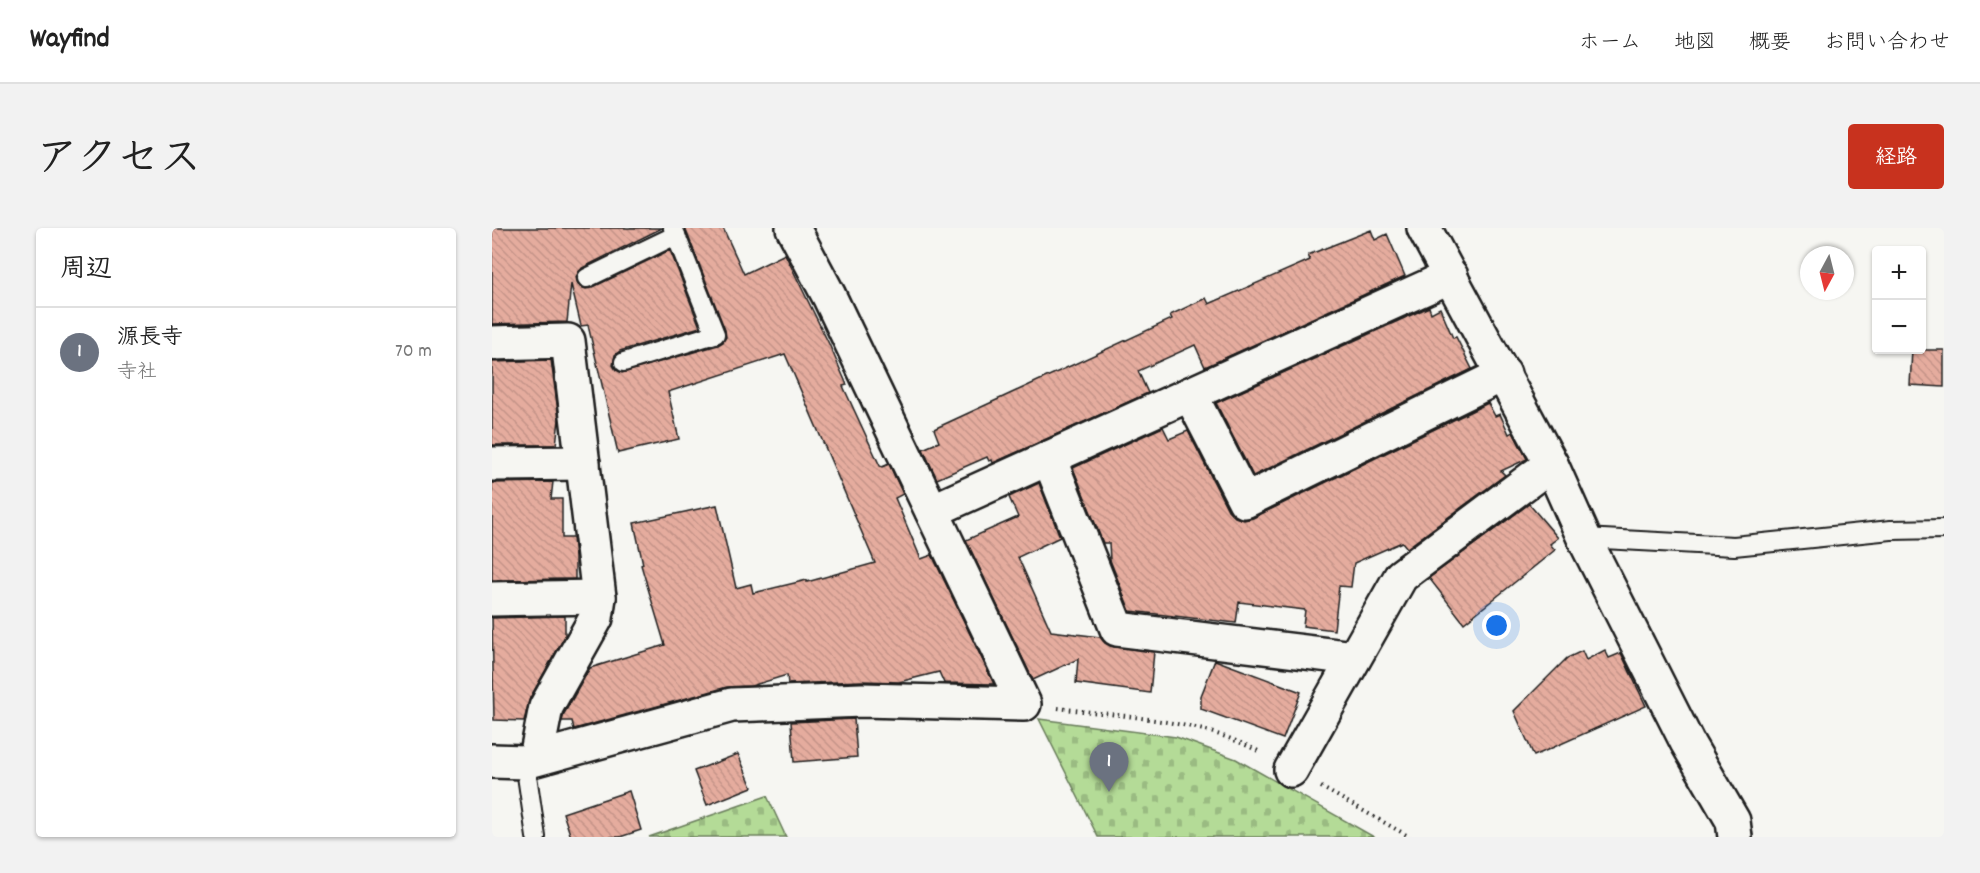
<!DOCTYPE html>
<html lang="ja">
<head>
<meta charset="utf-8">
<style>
	:root { --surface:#fff; --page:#f2f2f2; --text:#222; --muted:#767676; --line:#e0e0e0; --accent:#c8321e }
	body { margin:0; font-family:Dekko,"Klee One",sans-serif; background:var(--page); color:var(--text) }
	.controls { position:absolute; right:18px; top:18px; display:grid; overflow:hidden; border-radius:6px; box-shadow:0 2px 4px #0004 }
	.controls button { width:54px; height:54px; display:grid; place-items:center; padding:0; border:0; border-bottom:2px solid var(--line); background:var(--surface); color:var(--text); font:30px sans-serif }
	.compass { position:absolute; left:1308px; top:18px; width:54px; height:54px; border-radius:50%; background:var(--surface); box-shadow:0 2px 4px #0004; rotate:187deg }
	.you { position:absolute; left:1005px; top:398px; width:21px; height:21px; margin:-15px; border:4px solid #fff; border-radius:50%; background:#1a73e8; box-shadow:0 0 0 9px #1a73e833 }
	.badge { display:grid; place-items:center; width:39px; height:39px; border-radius:50%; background:var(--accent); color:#fff; font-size:20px; font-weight:700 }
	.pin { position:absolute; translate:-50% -50px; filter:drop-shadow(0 2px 3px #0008) }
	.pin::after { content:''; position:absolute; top:32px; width:21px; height:18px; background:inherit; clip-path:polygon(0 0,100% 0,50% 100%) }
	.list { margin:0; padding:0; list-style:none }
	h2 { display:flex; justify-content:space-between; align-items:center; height:78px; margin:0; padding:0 24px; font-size:26px }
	h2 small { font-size:20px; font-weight:400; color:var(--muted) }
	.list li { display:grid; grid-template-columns:39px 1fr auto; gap:18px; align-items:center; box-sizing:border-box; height:90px; padding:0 24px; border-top:2px solid var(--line) }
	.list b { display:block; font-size:22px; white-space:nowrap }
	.list p { margin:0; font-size:20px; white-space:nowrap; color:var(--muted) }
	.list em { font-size:20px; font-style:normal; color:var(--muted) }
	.map { position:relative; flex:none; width:1452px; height:609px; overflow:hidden; border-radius:6px }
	header { display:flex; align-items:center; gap:36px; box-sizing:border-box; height:84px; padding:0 30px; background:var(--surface); border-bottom:2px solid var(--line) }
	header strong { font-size:28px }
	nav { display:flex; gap:33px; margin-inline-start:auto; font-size:21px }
	.intro { display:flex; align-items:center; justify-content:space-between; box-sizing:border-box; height:144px; padding:0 36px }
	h1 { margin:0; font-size:42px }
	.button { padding:15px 27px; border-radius:6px; background:var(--accent); color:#fff; font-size:21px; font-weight:700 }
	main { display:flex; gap:36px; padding:0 36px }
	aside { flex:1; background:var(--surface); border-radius:6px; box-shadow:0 2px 4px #0004 }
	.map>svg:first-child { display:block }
</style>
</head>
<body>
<header>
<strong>Wayfind</strong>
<nav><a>ホーム</a><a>地図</a><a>概要</a><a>お問い合わせ</a></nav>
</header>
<div class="intro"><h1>アクセス</h1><a class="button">経路</a></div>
<main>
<aside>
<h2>周辺<small></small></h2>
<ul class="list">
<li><span class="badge" style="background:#6b7280">1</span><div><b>源長寺</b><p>寺社</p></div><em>70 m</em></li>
</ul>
</aside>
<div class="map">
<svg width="1452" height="609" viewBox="0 0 1452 609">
	<defs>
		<pattern id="cemetery-stones" width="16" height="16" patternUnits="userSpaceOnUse" patternTransform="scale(1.5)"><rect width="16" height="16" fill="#b4db97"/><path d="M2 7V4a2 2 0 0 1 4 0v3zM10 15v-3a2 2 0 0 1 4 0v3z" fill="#9abb82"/></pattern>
		<pattern id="building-back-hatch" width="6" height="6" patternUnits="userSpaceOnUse" patternTransform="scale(1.5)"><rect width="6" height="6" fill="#e5ac9e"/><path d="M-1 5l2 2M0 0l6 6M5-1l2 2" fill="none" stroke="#c49388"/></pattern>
	</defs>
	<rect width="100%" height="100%" fill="#f6f6f2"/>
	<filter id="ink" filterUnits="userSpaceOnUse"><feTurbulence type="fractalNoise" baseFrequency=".0167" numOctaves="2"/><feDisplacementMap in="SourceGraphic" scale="12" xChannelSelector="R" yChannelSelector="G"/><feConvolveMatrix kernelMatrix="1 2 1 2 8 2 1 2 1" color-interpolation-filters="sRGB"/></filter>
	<g filter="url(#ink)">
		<g fill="url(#cemetery-stones)" stroke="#687c5a" stroke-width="1.5">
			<polygon points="547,491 684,509 744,531 882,609 606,609"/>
			<polygon points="275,568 294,609 157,609"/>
		</g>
		<g fill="url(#building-back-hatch)" stroke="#1c1c1c" stroke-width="1.5">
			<polygon points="0,0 170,0 90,40 84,49 85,54 88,59 94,61 99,60 178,22 208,99 128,123 123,127 121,137 124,142 130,145 226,117 231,114 234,109 233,102 193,0 231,0 252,46 293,26 337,116 355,157 351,158 388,238 390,239 397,236 411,266 403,270 429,331 440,327 502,456 452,455 447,444 407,454 369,453 296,456 295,447 259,458 235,459 82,501 80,493 70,493 72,486 98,440 173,417 149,337 151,336 142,295 225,277 244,360 259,356 261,365 315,352 315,354 383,335 293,126 176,164 187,211 126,225 96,97 89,98 79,56 75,94 0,96"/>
			<polygon points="879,2 883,12 895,6 913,48 713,139 703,117 646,143 656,165 501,235 500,232 497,233 495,229 445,251 431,221 447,214 442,201 680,91 678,87 714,70 717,76 818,32 816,27"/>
			<polygon points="937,79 939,85 948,80 961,110 964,109 980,141 761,248 724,175"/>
			<polygon points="1420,122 1452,122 1452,159 1418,157"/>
			<polygon points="59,132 67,191 64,217 0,217 0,134"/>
			<polygon points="996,175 1003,188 1008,186 1017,206 1021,204 1035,231 1009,243 1013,247 915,320 910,314 862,335 859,359 847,358 842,402 811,398 813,382 747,374 744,395 638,383 618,332 617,315 611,315 581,240 671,199 677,211 696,203 736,282 743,289 752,292 761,290"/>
			<polygon points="61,254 59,271 70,271 70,310 81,310 83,330 83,351 0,352 0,255"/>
			<polygon points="547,255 568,309 526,329 559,403 608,409 613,415 622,419 662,424 658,465 584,455 586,431 541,452 474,312 526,289 517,269"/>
			<polygon points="1037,276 1066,310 1058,316 1063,322 972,395 937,350"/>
			<polygon points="73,388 73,408 38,470 32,493 2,492 0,390"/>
			<polygon points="1113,422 1117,430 1129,425 1154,478 1042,528 1022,483 1075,430 1090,423 1094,432"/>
			<polygon points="723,432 809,464 791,511 709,481 709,468"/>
			<polygon points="362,491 365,529 302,534 299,494"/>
			<polygon points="246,526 260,559 215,577 202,543"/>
			<polygon points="137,563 149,602 128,609 79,609 71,585"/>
		</g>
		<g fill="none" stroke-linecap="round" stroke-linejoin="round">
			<defs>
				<g id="lane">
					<polyline points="95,50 184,7"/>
					<polyline points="132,134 223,106 181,0"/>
					<polyline points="1092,310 1242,318 1399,302 1452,301"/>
					<polyline points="33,534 44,609"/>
				</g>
				<g id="street">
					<polyline points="932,0 1059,236 1092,310 1195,514 1241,593 1243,609"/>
					<polyline points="0,115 76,113 107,369 104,390 54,479 44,530"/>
					<polyline points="698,166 753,273 1012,146"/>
					<polyline points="557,230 625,401 862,430"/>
					<polyline points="0,236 91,235"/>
					<polyline points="440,283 959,48"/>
					<polyline points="0,371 107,369"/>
					<polyline points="0,533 33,534 240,477 370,472 532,476 337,68 301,0"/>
					<polyline points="799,542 909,348 1059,236"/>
				</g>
			</defs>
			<use href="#lane" stroke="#1c1c1c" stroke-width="22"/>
			<use href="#street" stroke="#1c1c1c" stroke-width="38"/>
			<g stroke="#1c1c1c" stroke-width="4" stroke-dasharray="1.5 4.5" stroke-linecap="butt">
				<path d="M566 480C634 489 706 491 768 524"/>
				<polyline points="829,559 918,609"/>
			</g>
			<use href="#lane" stroke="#f6f6f2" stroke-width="18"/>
			<use href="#street" stroke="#f6f6f2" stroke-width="33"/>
		</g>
	</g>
</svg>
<div class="controls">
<button>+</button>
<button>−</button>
</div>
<svg class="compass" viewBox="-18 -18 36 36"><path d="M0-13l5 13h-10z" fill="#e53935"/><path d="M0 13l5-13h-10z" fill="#767676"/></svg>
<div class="you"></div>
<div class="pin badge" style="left:617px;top:564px;background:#6b7280">1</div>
</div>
</main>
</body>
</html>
